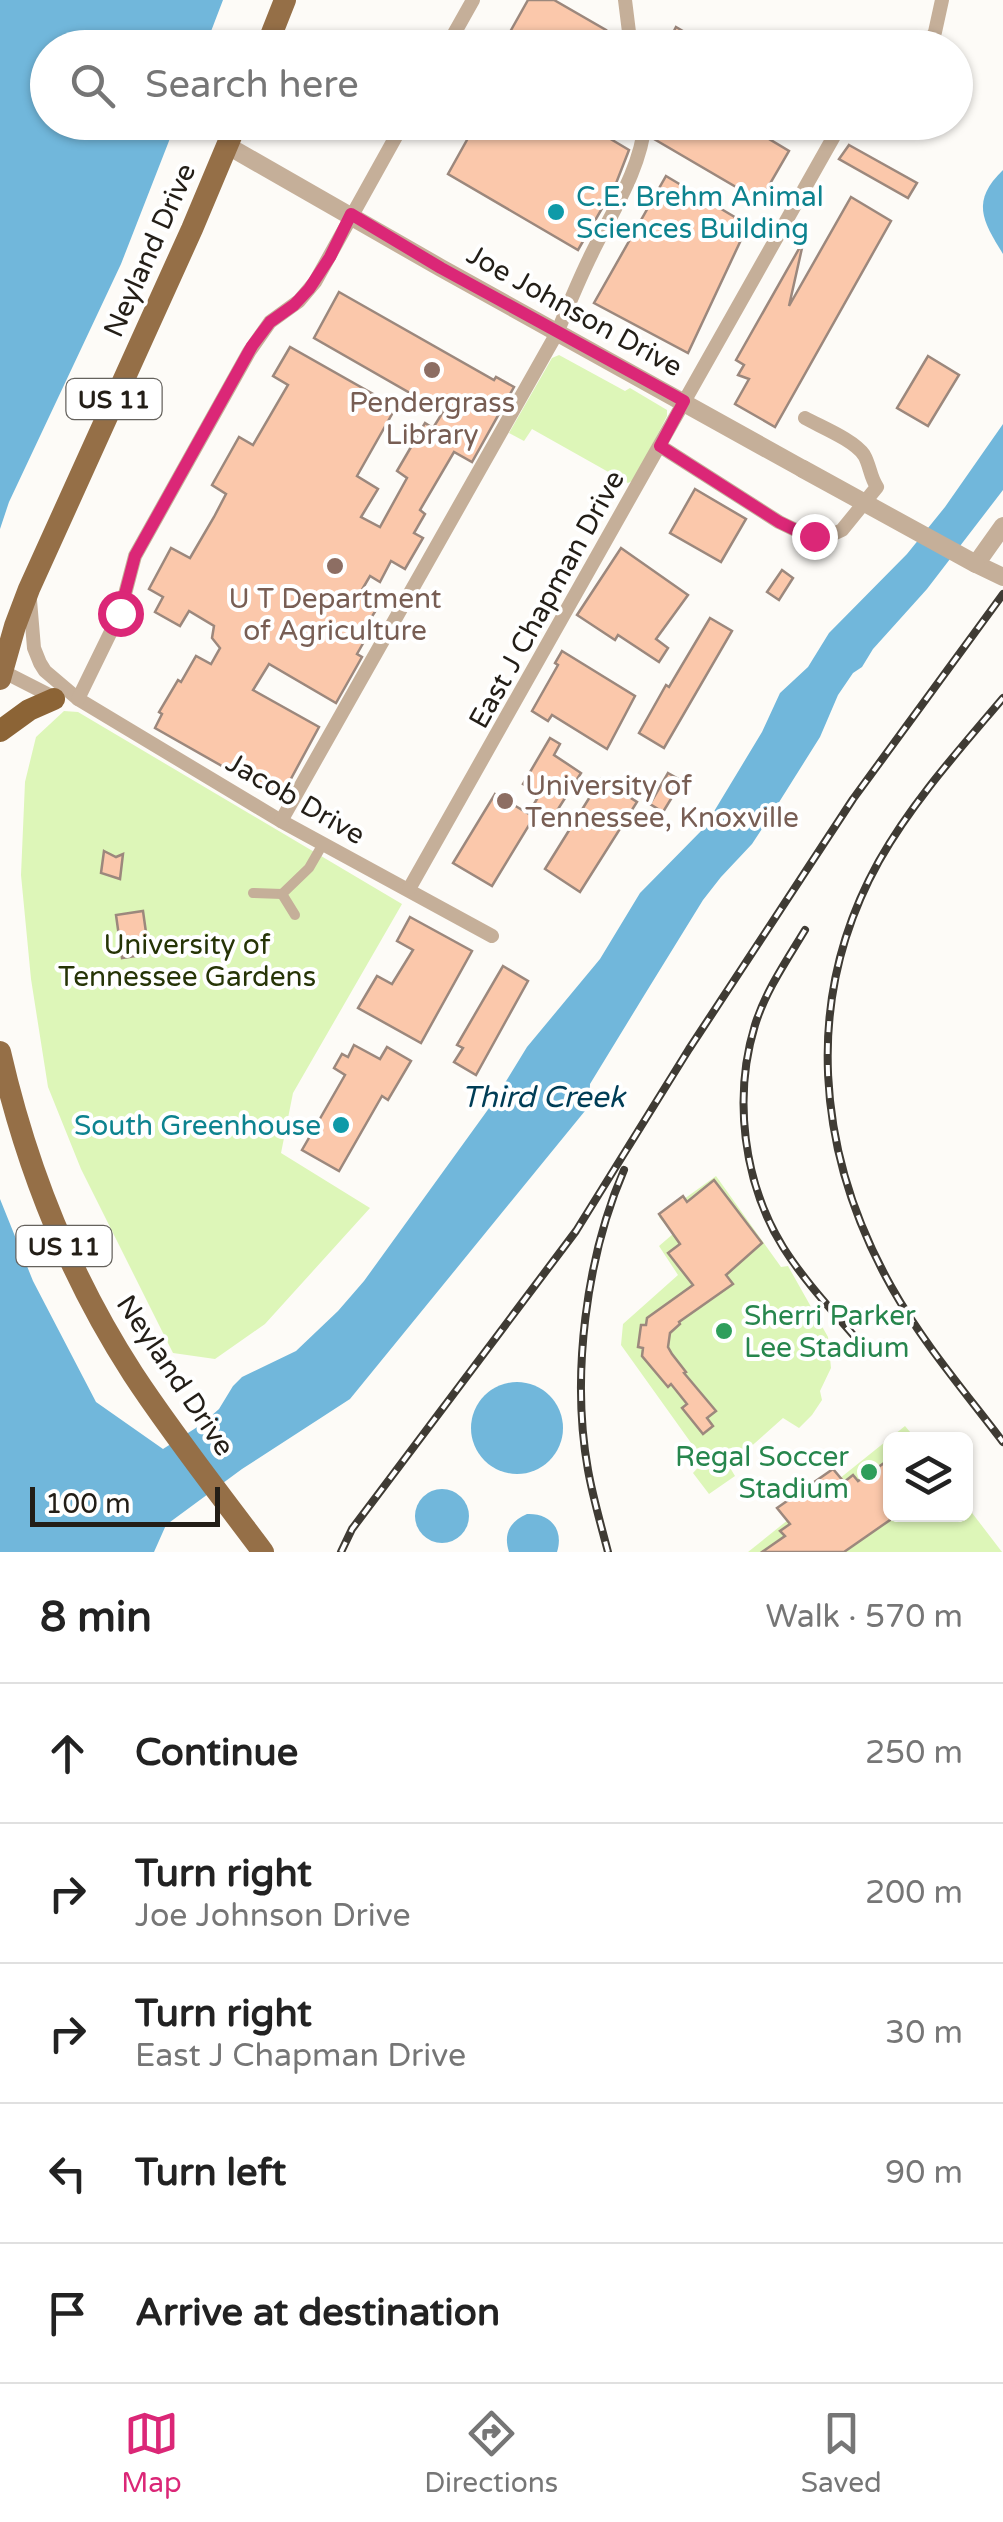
<!DOCTYPE html>
<html lang="en">
<head>
<meta charset="utf-8">
<style>
	:root { --surface:#fff; --page:#f6f6f6; --text:#222; --muted:#767676; --line:#e0e0e0; --accent:#db2777 }
	body { margin:0; font-family:"Varela Round",sans-serif; background:var(--page); color:var(--text) }
	.controls { position:absolute; right:30px; bottom:30px; display:grid; overflow:hidden; border-radius:15px; box-shadow:0 2px 8px #0004 }
	.controls button { width:90px; height:90px; display:grid; place-items:center; padding:0; border:0; border-bottom:2px solid var(--line); background:var(--surface); color:var(--text); font:50px sans-serif }
	.scale { position:absolute; left:30px; bottom:25px; width:190px; box-sizing:border-box; padding-left:10px; border:5px solid #231e17; border-top:0; font-size:28px; line-height:35px; white-space:nowrap; color:#231e17; -webkit-text-stroke:8px #fff; paint-order:stroke }
	.stop { position:absolute; width:30px; height:30px; margin:-22px; border:8px solid #db2777; border-radius:50%; background:#fff }
	.stop.end { background:#db2777; border-color:#fff; box-shadow:0 2px 10px #0008 }
	.list { margin:0; padding:0; list-style:none }
	h2 { display:flex; justify-content:space-between; align-items:center; height:130px; margin:0; padding:0 40px; font-size:42px }
	h2 small { font-size:32px; font-weight:400; color:var(--muted) }
	.list li { display:grid; grid-template-columns:65px 1fr auto; gap:30px; align-items:center; box-sizing:border-box; height:140px; padding:0 40px; border-top:2px solid var(--line) }
	.list b { display:block; font-size:38px; white-space:nowrap }
	.list p { margin:0; font-size:32px; white-space:nowrap; color:var(--muted) }
	.list em { font-size:32px; font-style:normal; color:var(--muted) }
	.icon { flex:none; width:55px; height:55px; fill:none; stroke:currentColor; stroke-width:2; stroke-linecap:round; stroke-linejoin:round }
	.map { position:relative; flex:none; width:1003px; height:1552px; overflow:hidden }
	.search { position:absolute; background:var(--surface); box-shadow:0 2px 8px #0004; left:30px; right:30px; top:30px; height:110px; display:flex; align-items:center; gap:25px; box-sizing:border-box; padding:0 35px; border-radius:55px; color:var(--muted); font-size:38px }
	.sheet { height:830px; background:var(--surface) }
	nav { display:flex; justify-content:space-around; align-items:center; box-sizing:border-box; height:140px; border-top:2px solid var(--line); background:var(--surface); font-size:28px; color:var(--muted) }
	nav a { display:grid; justify-items:center; gap:5px }
	nav .on { color:var(--accent) }
	.map>svg:first-child { display:block }
</style>
</head>
<body>
<div class="map">
<svg width="1003" height="1552" viewBox="0 0 1003 1552">
	<rect width="100%" height="100%" fill="#fdfbf7"/>
	<g fill="#ddf6b8">
		<polygon points="559,355 625,391 630,388 667,410 667,416 634,480 628,483 532,429 524,441 509,433 552,358"/>
		<polygon points="64,711 78,712 402,904 293,1093 281,1153 370,1208 265,1324 215,1359 173,1353 81,1169 48,1087 31,979 21,875 25,782 36,737"/>
		<polygon points="716,1176 781,1267 788,1266 828,1337 831,1368 820,1391 822,1400 812,1415 799,1428 783,1418 729,1466 735,1476 709,1494 693,1473 704,1461 621,1345 623,1324 678,1275 659,1246 673,1234 659,1217"/>
		<polygon points="905,1426 916,1439 890,1440 890,1514 966,1514 966,1505 1002,1552 748,1552"/>
	</g>
	<g fill="#71b7db">
		<polygon points="0,0 223,0 205,47 48,48 48,122 176,123 121,264 9,502 0,529"/>
		<path d="M1003 170V254C982 220 971 201 1003 170Z"/>
		<polygon points="1003,424 1003,490 927,589 873,649 862,667 853,673 838,695 820,737 771,815 752,844 721,877 703,900 645,994 590,1084 589,1106 350,1399 242,1469 166,1525 154,1552 0,1552 0,1199 33,1281 96,1402 163,1449 202,1424 219,1409 233,1386 242,1377 296,1351 338,1311 364,1281 492,1104 527,1047 600,959 640,893 704,828 762,732 780,693 808,667 829,633 907,554 945,507"/>
		<circle cx="517" cy="1428" r="46"/>
		<circle cx="442" cy="1516" r="27"/>
		<path d="M527 1514C551 1513 564 1530 557 1552H509C503 1534 510 1521 527 1514Z"/>
	</g>
	<g fill="#fbc8ab" stroke="#9c887d" stroke-width="2.5">
		<polygon points="528,0 554,0 606,30 597,48 520,48 506,39"/>
		<polygon points="676,27 712,48 665,48"/>
		<polygon points="477,122 582,122 629,150 615,186 578,250 448,174"/>
		<polygon points="661,122 741,122 789,151 760,201 654,139"/>
		<polygon points="849,145 917,183 908,198 839,159"/>
		<polygon points="666,176 748,225 688,353 594,303"/>
		<polygon points="851,197 891,221 775,427 735,404 749,379 738,375 744,365 736,360 800,247 802,248 789,306"/>
		<polygon points="339,292 494,380 496,377 514,387 472,462 454,452 420,510 425,514 414,533 423,538 405,569 391,561 380,582 370,576 360,593 380,604 369,621 374,624 357,654 362,657 336,703 269,664 253,690 319,727 280,799 155,728 162,714 159,712 178,680 181,682 196,656 211,664 220,648 212,638 214,626 189,611 180,626 155,612 163,597 149,589 171,548 190,558 214,517 226,494 212,485 239,437 253,445 288,385 273,376 290,347 396,407 357,476 378,489 361,517 380,527 407,478 397,471 425,423 433,428 443,412 314,338"/>
		<polygon points="928,356 959,375 928,426 897,408"/>
		<polygon points="695,489 746,519 721,562 670,533"/>
		<polygon points="621,548 688,595 656,639 668,648 659,662 618,635 615,640 577,615"/>
		<polygon points="782,570 793,578 779,600 767,592"/>
		<polygon points="710,618 732,631 664,748 639,733 666,685 669,687"/>
		<polygon points="562,651 635,696 607,749 552,715 548,721 532,711 558,665 555,663"/>
		<polygon points="550,738 560,744 554,755 581,773 553,817 534,804 540,794 523,784"/>
		<polygon points="668,773 682,781 663,812 650,804"/>
		<polygon points="601,779 637,802 580,892 545,869"/>
		<polygon points="495,794 534,817 492,886 453,863"/>
		<polygon points="104,851 116,857 123,854 120,879 101,873"/>
		<polygon points="143,911 149,954 122,958 116,915"/>
		<polygon points="410,917 472,951 421,1043 358,1008 377,976 392,984 413,950 397,941"/>
		<polygon points="503,966 528,981 476,1075 454,1062 463,1048 457,1045"/>
		<polygon points="354,1045 380,1059 387,1047 411,1061 388,1100 382,1096 339,1171 302,1150 345,1075 334,1068 342,1054 348,1057"/>
		<polygon points="714,1180 762,1243 726,1275 733,1284 679,1322 680,1324 670,1333 668,1347 672,1354 686,1372 684,1373 716,1411 707,1418 713,1426 703,1434 682,1408 687,1404 671,1384 668,1387 642,1356 643,1348 638,1347 641,1325 646,1325 647,1318 693,1285 668,1253 680,1244 659,1214 683,1196 687,1202"/>
		<polygon points="890,1459 890,1520 844,1552 762,1552 785,1536 780,1531 790,1524 777,1508 833,1469 844,1482 853,1475 858,1481"/>
	</g>
	<g fill="none" stroke-linecap="round" stroke-linejoin="round">
		<g stroke="#c5af99" stroke-width="10">
			<polyline points="253,893 282,894 309,868 320,849"/>
			<polyline points="282,894 295,915"/>
		</g>
		<g stroke="#c5af99" stroke-width="14">
			<polyline points="625,0 631,48"/>
			<polyline points="446,48 473,0"/>
			<polyline points="927,48 935,32 942,0"/>
			<path d="M660 446 779 522 806 535 829 536 842 530 877 487C870 477 870 465 864 455 854 440 821 427 805 418"/>
			<polyline points="30,600 34,648 40,663 45,671 78,699 281,821 492,936"/>
			<polyline points="2,671 57,699"/>
			<polyline points="78,699 120,613 135,556 249,352 270,322 299,301 315,282 404,122"/>
			<path d="M281 821 557 333C568 306 579 279 592 253 612 212 641 169 645 122"/>
			<polyline points="409,889 842,122"/>
		</g>
		<g stroke="#c5af99" stroke-width="18">
			<polyline points="228,146 441,268 803,469"/>
			<polyline points="1003,526 976,564 1003,577"/>
		</g>
		<g stroke="#956f47" stroke-width="22">
			<polyline points="266,48 285,0"/>
			<polyline points="0,679 15,626 29,589 192,229 237,122"/>
			<path d="M0 1052C26 1166 69 1275 133 1374 173 1435 219 1493 263 1552"/>
		</g>
		<polyline stroke="#8c6436" stroke-width="22" points="0,731 29,710 54,699"/>
		<defs>
			<g id="rail">
				<path d="M1003 698C959 750 913 801 879 861 802 999 816 1153 892 1288 923 1343 965 1392 1003 1442"/>
				<path d="M805 930C787 960 766 990 755 1025 733 1097 743 1182 783 1247 803 1279 830 1308 855 1337"/>
				<polyline points="341,1552 352,1529 576,1231 689,1049 853,799 1003,594"/>
				<path d="M608 1552C601 1525 593 1498 588 1470 571 1376 586 1258 624 1170"/>
			</g>
		</defs>
		<use href="#rail" stroke="#3f3b34" stroke-width="8"/>
		<use href="#rail" stroke="#fff" stroke-width="4" stroke-dasharray="11" stroke-linecap="butt"/>
		<polyline stroke="#c5af99" stroke-width="18" points="803,469 976,564"/>
	</g>
	<g fill="none" stroke-linecap="round" stroke-linejoin="round">
		<polyline stroke="#db2777" stroke-width="12" points="120,613 135,556 252,346 270,322 294,305 309,289 330,257 351,214 441,268 684,401 660,446 779,522 806,535 814,536"/>
	</g>
	<g fill="#0f9aa8" stroke="#fff" stroke-width="4">
		<circle cx="556" cy="212" r="10"/>
		<circle cx="341" cy="1125" r="10"/>
	</g>
	<g fill="#8d6e63" stroke="#fff" stroke-width="4">
		<circle cx="432" cy="370" r="10"/>
		<circle cx="335" cy="566" r="10"/>
		<circle cx="505" cy="801" r="10"/>
	</g>
	<g fill="#2e9e5b" stroke="#fff" stroke-width="4">
		<circle cx="724" cy="1331" r="10"/>
		<circle cx="869" cy="1472" r="10"/>
	</g>
	<g text-anchor="middle" stroke-width="8" stroke-linejoin="round" paint-order="stroke">
		<g fill="#fff" stroke="#65625d" stroke-width="2.5">
			<rect x="66.5" y="379" width="95" height="40" rx="8"/>
			<rect x="16.5" y="1226" width="95" height="40" rx="8"/>
		</g>
		<g font-size="25" font-weight="bold" fill="#231e17">
			<text x="114" y="408">US 11</text>
			<text x="64" y="1255">US 11</text>
		</g>
		<g font-size="28" fill="#0d838f" stroke="#fff" text-anchor="start">
			<text x="576" y="206">C.E. Brehm Animal<tspan x="576" dy="32">Sciences Building</tspan></text>
			<text x="321" y="1135" text-anchor="end">South Greenhouse</text>
		</g>
		<g font-size="28" fill="#231e17" stroke="#fff">
			<text transform="translate(149 250) rotate(-66)" y="10">Neyland Drive</text>
			<text transform="translate(575 310) rotate(29)" y="10">Joe Johnson Drive</text>
			<text transform="translate(546 599) rotate(-61)" y="10">East J Chapman Drive</text>
			<text transform="translate(296 798) rotate(30)" y="10">Jacob Drive</text>
			<text transform="translate(176 1375) rotate(56)" y="10">Neyland Drive</text>
		</g>
		<g font-size="28" fill="#785e54" stroke="#fff">
			<text x="432" y="412">Pendergrass<tspan x="432" dy="32">Library</tspan></text>
			<text x="335" y="608">U T Department<tspan x="335" dy="32">of Agriculture</tspan></text>
			<text x="525" y="795" text-anchor="start">University of<tspan x="525" dy="32">Tennessee, Knoxville</tspan></text>
		</g>
		<g font-size="28" fill="#263406" stroke="#fff">
			<text x="187" y="954">University of<tspan x="187" dy="32">Tennessee Gardens</tspan></text>
		</g>
		<g font-size="28" fill="#27864d" stroke="#fff" text-anchor="start">
			<text x="744" y="1325">Sherri Parker<tspan x="744" dy="32">Lee Stadium</tspan></text>
			<text x="849" y="1466" text-anchor="end">Regal Soccer<tspan x="849" dy="32">Stadium</tspan></text>
		</g>
		<g font-size="30" font-style="italic" fill="#003d56" stroke="#fff">
			<text x="543" y="1107">Third Creek</text>
		</g>
	</g>
</svg>
<div class="controls">
<button><svg class="icon" aria-label="layers" viewBox="0 0 24 24"><path d="M12 4l9 5-9 5-9-5zM3 14l9 5 9-5"/></svg></button>
</div>
<div class="scale">100 m</div>
<div class="stop" style="left:120px;top:613px"></div>
<div class="stop end" style="left:814px;top:536px"></div>
<div class="search"><svg class="icon" aria-label="search" viewBox="0 0 24 24"><circle cx="10" cy="10" r="6"/><path d="M15 15l6 6"/></svg>Search here</div>
</div>
<section class="sheet">
<h2>8 min<small>Walk · 570 m</small></h2>
<ul class="list">
<li><svg class="icon" aria-label="ahead" viewBox="0 0 24 24"><path d="M12 20V5M6 11l6-6 6 6"/></svg><div><b>Continue</b></div><em>250 m</em></li>
<li><svg class="icon" aria-label="right" viewBox="0 0 24 24"><path d="M7 20v-9h11M14 6l5 5-5 5"/></svg><div><b>Turn right</b><p>Joe Johnson Drive</p></div><em>200 m</em></li>
<li><svg class="icon" aria-label="right" viewBox="0 0 24 24"><path d="M7 20v-9h11M14 6l5 5-5 5"/></svg><div><b>Turn right</b><p>East J Chapman Drive</p></div><em>30 m</em></li>
<li><svg class="icon" aria-label="left" viewBox="0 0 24 24"><path d="M17 20v-9H6M10 6l-5 5 5 5"/></svg><div><b>Turn left</b></div><em>90 m</em></li>
<li><svg class="icon" aria-label="arrive" viewBox="0 0 24 24"><path d="M6 21V4h12l-3 4 3 4H6"/></svg><div><b>Arrive at destination</b></div></li>
</ul>
</section>
<nav>
<a class="on"><svg class="icon" aria-label="map" viewBox="0 0 24 24"><path d="M3 6l6-2 6 2 6-2v14l-6 2-6-2-6 2zM9 4v14M15 6v14"/></svg>Map</a>
<a><svg class="icon" aria-label="directions" viewBox="0 0 24 24"><path d="M12 3l9 9-9 9-9-9zM9 14v-3h6M13 9l2 2-2 2"/></svg>Directions</a>
<a><svg class="icon" aria-label="saved" viewBox="0 0 24 24"><path d="M7 4h10v16l-5-4-5 4z"/></svg>Saved</a>
</nav>
</body>
</html>
